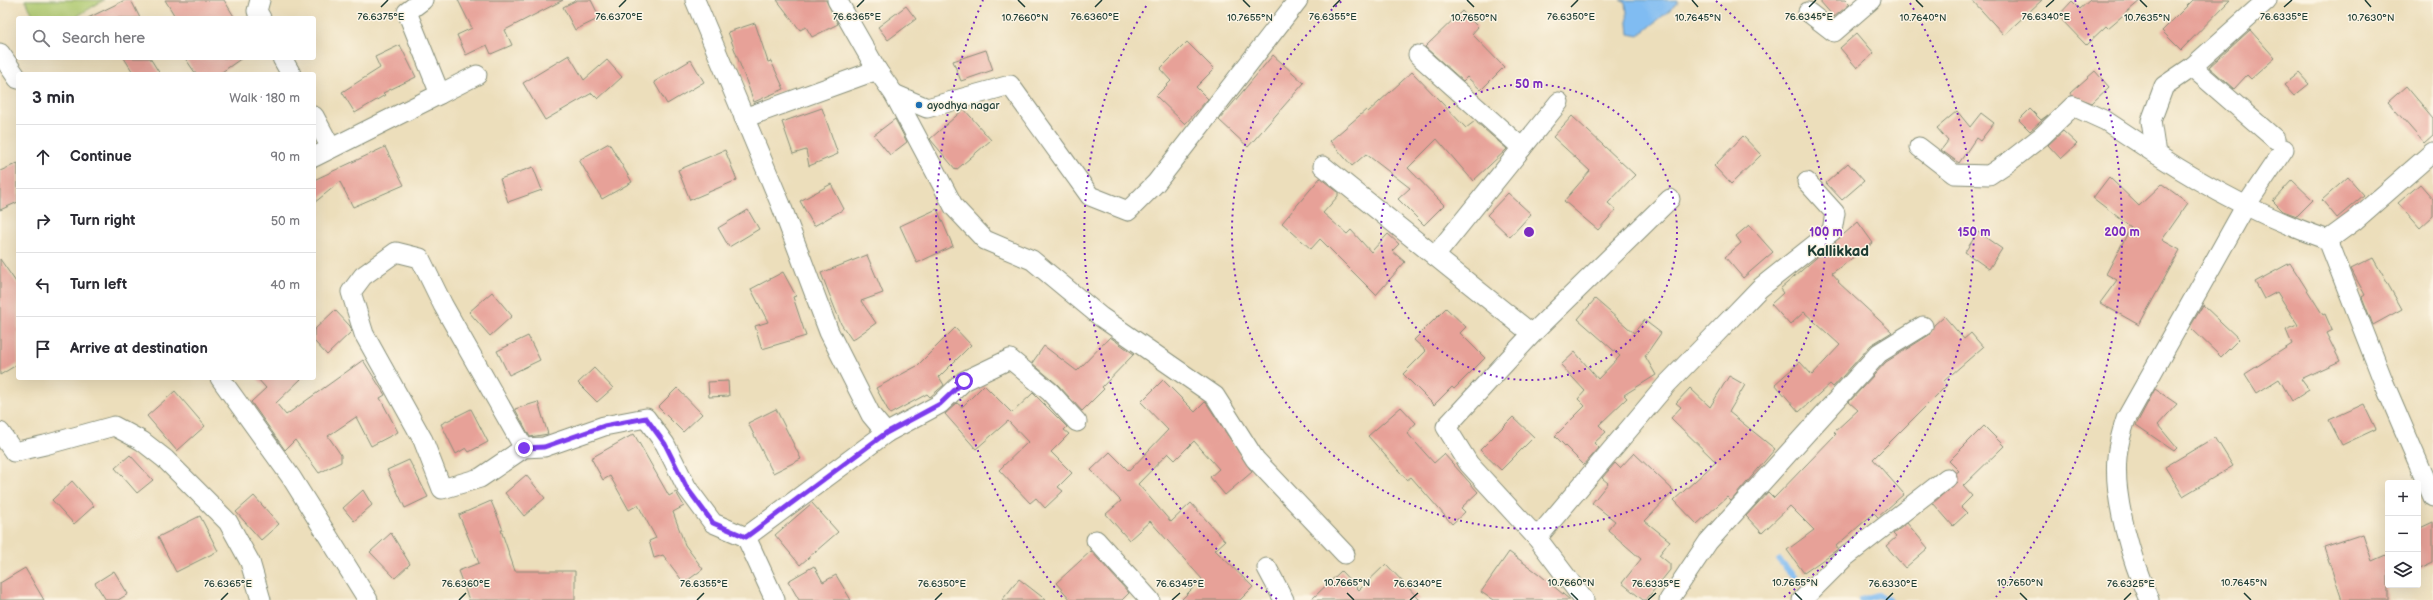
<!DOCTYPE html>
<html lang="en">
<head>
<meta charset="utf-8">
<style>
	:root { --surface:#fff; --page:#f2f2f3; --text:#2b2b33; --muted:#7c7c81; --line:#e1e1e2 }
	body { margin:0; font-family:"Balsamiq Sans",sans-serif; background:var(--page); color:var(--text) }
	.controls { position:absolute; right:12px; bottom:12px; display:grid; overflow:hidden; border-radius:4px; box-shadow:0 4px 16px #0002 }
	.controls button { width:36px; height:36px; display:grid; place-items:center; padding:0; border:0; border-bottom:1px solid var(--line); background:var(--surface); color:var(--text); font:20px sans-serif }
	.stop { position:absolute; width:12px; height:12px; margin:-9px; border:3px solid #7c3aed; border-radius:50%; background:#fff }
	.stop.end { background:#7c3aed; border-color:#fff; box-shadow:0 1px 4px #0008 }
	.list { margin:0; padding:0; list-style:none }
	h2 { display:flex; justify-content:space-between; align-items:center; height:52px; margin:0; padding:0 16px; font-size:17px }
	h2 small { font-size:13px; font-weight:400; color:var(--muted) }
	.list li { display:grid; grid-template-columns:26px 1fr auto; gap:12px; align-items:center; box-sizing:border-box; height:64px; padding:0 16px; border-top:1px solid var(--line) }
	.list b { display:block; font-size:15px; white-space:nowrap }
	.list em { font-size:13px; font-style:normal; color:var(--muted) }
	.icon { flex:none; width:22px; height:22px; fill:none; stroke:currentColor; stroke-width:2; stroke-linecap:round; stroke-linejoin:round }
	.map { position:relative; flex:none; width:2433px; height:600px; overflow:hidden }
	.search { position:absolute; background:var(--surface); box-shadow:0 4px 16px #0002; left:16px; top:16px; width:300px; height:44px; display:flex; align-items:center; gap:10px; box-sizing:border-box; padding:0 14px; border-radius:4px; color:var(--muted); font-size:15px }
	.panel { position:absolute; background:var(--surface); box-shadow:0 4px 16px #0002; left:16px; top:72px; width:300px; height:308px; border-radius:4px }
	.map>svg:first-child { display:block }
</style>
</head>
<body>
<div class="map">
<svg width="2433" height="600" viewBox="0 0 2433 600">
	<rect width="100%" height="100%" fill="#fcf5e5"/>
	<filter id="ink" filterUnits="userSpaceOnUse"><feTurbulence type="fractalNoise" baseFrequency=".025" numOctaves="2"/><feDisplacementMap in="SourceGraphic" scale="8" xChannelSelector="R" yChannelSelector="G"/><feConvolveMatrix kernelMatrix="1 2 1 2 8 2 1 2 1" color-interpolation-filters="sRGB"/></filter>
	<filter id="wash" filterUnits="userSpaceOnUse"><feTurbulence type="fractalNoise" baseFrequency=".012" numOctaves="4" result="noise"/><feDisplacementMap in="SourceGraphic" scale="16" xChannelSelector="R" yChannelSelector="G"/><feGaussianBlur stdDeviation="0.9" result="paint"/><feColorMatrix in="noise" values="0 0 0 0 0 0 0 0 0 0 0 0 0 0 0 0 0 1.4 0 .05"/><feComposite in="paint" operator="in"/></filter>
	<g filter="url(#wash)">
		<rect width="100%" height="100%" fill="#ecdebb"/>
		<polygon fill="#aec96f" stroke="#668352" points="25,0 104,0 74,18 35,18"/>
		<polygon fill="#80bcf2" stroke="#507c93" points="1620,0 1678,0 1678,3 1639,36 1629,34 1626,3"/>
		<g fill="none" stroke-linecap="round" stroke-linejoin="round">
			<g stroke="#80bcf2" stroke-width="6">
				<polyline points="1779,560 1797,580"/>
				<polyline points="1861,600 1878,595 1889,600"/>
			</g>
		</g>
		<g id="blocks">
			<g fill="#e7a198">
				<polygon points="125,0 131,0 140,18 88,18"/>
				<polygon points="165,0 224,0 235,18 176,18"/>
				<polygon points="458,0 563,0 505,30 512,45 491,54 487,45 466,55 457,35 472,28"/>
				<polygon points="577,0 591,0 600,18 575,30 563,7"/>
				<polygon points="777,0 826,0 838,24 812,37 806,27 800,30"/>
				<polygon points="1819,0 1846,0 1850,4 1834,17"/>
				<polygon points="1972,0 2042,0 2004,35"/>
				<polygon points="2090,0 2141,0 2108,28 2106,26 2086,45 2058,16 2072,1 2080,9"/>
				<polygon points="2193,0 2230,0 2181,50 2162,31"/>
				<polygon points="906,6 916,19 888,40 878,27"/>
				<polygon points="1462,11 1478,27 1472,34 1504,67 1481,90 1467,77 1463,81 1425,47"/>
				<polygon points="755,23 768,62 771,61 784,89 754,102 728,32"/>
				<polygon points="2250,30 2275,58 2251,79 2247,75 2234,89 2209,67"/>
				<polygon points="1857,33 1874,53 1857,68 1840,48"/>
				<polygon points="1187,42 1214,69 1196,87 1208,99 1185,124 1156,96 1171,81 1160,69"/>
				<polygon points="400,45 416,77 383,93 385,95 355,113 342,92 380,68 375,57"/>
				<polygon points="986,50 993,70 961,81 953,61"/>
				<polygon points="569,55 584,80 607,60 622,77 598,99 592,93 545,120 523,83"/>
				<polygon points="1273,55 1304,83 1248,147 1219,120"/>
				<polygon points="124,58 150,58 160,74 134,74"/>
				<polygon points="185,58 242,58 219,74 196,74"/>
				<polygon points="691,60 704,82 667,104 654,82"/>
				<polygon points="2095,71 2109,87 2092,103 2071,95 2070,93"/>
				<polygon points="1412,72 1466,128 1475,121 1507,149 1473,181 1437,139 1408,168 1444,205 1424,225 1398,199 1410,188 1366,154 1352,166 1330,141 1366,110 1368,112"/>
				<polygon points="2299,73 2309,84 2294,96 2284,85"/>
				<polygon points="2406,86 2433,118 2433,135 2424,143 2388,102"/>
				<polygon points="822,108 838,154 809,166 806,150 793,154 782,122"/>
				<polygon points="964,109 991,140 956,170 930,139"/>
				<polygon points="2030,109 2041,120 2048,115 2030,131 2019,120"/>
				<polygon points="1957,111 1970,127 1981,113 1994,123 1980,141 1976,138 1959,163 1941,150 1948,141 1937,128"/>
				<polygon points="1572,116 1635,175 1608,203 1616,210 1598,230 1564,201 1590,171 1553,137"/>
				<polygon points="895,119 907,142 890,155 874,135"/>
				<polygon points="2063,131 2077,144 2061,159 2048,145"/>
				<polygon points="1743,136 1761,155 1731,184 1714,166"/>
				<polygon points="609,143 632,182 602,199 579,160"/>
				<polygon points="385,147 404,185 353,207 340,182 314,203 314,180"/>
				<polygon points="725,150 737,180 690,200 678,170"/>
				<polygon points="18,163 18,202 0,210 0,171"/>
				<polygon points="1848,163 1864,181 1842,200 1826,183"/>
				<polygon points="533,167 542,190 508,202 500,179"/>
				<polygon points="2109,177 2139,206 2162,184 2188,203 2162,240 2180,250 2139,325 2100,303 2117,280 2106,274 2131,227 2093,198"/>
				<polygon points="2348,177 2364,195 2337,218 2322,200"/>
				<polygon points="1320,178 1338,192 1338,196 1323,213 1347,234 1351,230 1371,252 1388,234 1399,244 1392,251 1405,262 1376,295 1320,239 1311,249 1282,223"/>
				<polygon points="2292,180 2313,200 2297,216 2283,211 2273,201"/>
				<polygon points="831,184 844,209 814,226 800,201"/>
				<polygon points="2420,184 2433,199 2433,216 2420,228 2398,203"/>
				<polygon points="1508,193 1531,214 1510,237 1487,215"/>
				<polygon points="937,209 953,246 917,263 900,226"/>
				<polygon points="748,210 759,229 729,247 718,228"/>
				<polygon points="1858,222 1873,243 1832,273 1839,281 1838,282 1892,332 1871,345 1833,387 1830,384 1799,412 1775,384 1800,362 1812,375 1840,345 1804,312 1790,325 1771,304 1783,293 1780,289"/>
				<polygon points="1749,225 1773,252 1743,278 1725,257 1741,243 1736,236"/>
				<polygon points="1978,232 2002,249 1989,269 1965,252"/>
				<polygon points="867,255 883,293 861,301 876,323 852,340 841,324 821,273"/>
				<polygon points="2373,258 2402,309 2373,325 2362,297 2365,295 2351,269"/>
				<polygon points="0,259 18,285 18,364 0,375"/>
				<polygon points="2290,263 2323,315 2325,314 2332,330 2326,333 2340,361 2301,379 2309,390 2292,401 2279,379 2257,393 2245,374 2292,344 2286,330 2298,325 2277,292 2264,299 2255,282"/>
				<polygon points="783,272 796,296 793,297 806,336 762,349 755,326 768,322 751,289"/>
				<polygon points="492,292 512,316 490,336 469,312"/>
				<polygon points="1595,299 1634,333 1644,320 1661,333 1645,356 1656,375 1624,395 1627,398 1599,425 1606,432 1594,443 1599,448 1584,465 1555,436 1585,406 1578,399 1585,391 1561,365 1575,352 1598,379 1620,356 1578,319"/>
				<polygon points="2203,305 2239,339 2221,357 2190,327"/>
				<polygon points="1446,308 1466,327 1460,333 1485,358 1454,389 1452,387 1434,405 1403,374 1426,351 1414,340"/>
				<polygon points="335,310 350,326 352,331 327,355 314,341 314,330"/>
				<polygon points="1944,316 1964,339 1971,333 1983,347 1944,381 1947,385 1873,459 1904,494 1878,517 1874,513 1836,546 1838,549 1804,573 1787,550 1814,530 1790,506 1762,533 1746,516 1768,492 1774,498 1836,434 1834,432 1858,410 1849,402 1886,362 1929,335 1934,325"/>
				<polygon points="955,328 971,345 939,377 944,385 930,397 927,394 890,414 876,388 917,366"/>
				<polygon points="528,336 540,360 509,375 497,351"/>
				<polygon points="1110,337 1134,354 1102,387 1104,389 1082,411 1058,385 1032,363 1044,346 1077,371"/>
				<polygon points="363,360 385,395 380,398 398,432 371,446 356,417 328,436 341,455 341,462 319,473 295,440 285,450 251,402 266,388 257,378 302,378 276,403 286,415"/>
				<polygon points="594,368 613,388 597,402 578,383"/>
				<polygon points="1729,376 1745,385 1729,412 1775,449 1731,501 1727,497 1697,524 1674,500 1716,462 1671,418 1681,407 1676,403 1690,388 1710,407"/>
				<polygon points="1163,380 1195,412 1205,402 1207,404 1252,472 1225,495 1210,477 1219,469 1194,441 1175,460 1168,453 1138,484 1171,522 1191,503 1225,541 1215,550 1253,587 1240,600 1181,600 1202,579 1150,521 1129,540 1106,514 1121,501 1091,470 1110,452 1129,471 1168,430 1141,402"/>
				<polygon points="728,381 729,396 709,397 708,382"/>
				<polygon points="984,385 1012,413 1033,393 1067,427 1064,430 1069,434 1051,452 1072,473 1058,487 1063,491 1045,508 1036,498 1030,503 999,470 1028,442 1008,421 976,449 945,414 957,403 962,407"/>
				<polygon points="677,388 702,414 683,432 658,407"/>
				<polygon points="2155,389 2177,404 2158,425 2177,448 2174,451 2136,425"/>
				<polygon points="175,391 205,426 177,451 147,416"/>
				<polygon points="538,402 548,434 530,437 515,409"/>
				<polygon points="2364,404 2376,429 2342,445 2329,420"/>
				<polygon points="1401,407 1416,423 1407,433 1434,463 1444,454 1478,492 1461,508 1465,512 1452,524 1411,477 1407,480 1368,436"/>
				<polygon points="471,409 488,442 469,452 466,448 456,454 441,424"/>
				<polygon points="776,409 801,459 773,473 748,423"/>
				<polygon points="1513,417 1534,437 1501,470 1480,450"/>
				<polygon points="1984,426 2004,446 1963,486 1972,496 1961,507 1967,513 1953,526 1933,503 1957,482 1956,473 1959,471 1949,461"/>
				<polygon points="634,434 669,496 676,492 684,506 673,512 685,545 703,569 684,583 663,555 654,558 649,541 656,538 638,505 629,510 610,476 603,480 591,458"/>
				<polygon points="2215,437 2233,466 2183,496 2165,467"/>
				<polygon points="1634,453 1674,491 1645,521 1670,541 1659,555 1670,564 1670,570 1646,600 1643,600 1622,583 1641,559 1608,530 1615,521 1592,503 1608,483 1602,478 1615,463 1620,468"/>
				<polygon points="130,455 153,480 137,493 115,468"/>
				<polygon points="409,460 428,497 405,508 387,470"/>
				<polygon points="526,475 545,498 524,516 505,493"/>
				<polygon points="72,481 94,506 74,524 52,500"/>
				<polygon points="363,490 372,505 354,521 343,508"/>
				<polygon points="254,496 279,524 261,540 236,512"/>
				<polygon points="491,501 503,530 501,530 515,571 575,571 575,600 469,600 458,571 479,563 459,515"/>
				<polygon points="812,503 838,532 800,565 775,535"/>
				<polygon points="200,516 218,551 176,572 158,537"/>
				<polygon points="2433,522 2433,563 2418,570 2418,529"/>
				<polygon points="1907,523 1928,548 1905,568 1886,546 1896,537 1893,534"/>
				<polygon points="391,533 410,564 395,578 370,552"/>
				<polygon points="2363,534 2372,561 2388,554 2388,600 2342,600 2324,547"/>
				<polygon points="1091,551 1129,593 1122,600 1071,600 1056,583"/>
				<polygon points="1509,552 1539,574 1570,600 1493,600 1481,592"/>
				<polygon points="1386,564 1420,600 1311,600 1341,571 1359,590"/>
				<polygon points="814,566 823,582 836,575 851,600 799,600 788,581"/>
				<polygon points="25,568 44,600 0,600 0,583"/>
				<polygon points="114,571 128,594 118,600 106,600 95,583"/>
				<polygon points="1019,579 1046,600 1002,600"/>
			</g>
		</g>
	</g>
	<g filter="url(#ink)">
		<use href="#blocks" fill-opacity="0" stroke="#868e78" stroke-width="1"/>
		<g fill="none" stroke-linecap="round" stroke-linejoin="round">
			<defs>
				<g id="street">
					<polyline points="260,0 257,11 261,18"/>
					<polyline points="695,0 781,205 829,332 871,415 886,433 940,404 964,381 1010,359 1050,392 1077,422"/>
					<path d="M2267 0 2192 67 2164 86 2151 121 2156 154C2213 191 2263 217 2328 240L2384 383 2433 497"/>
					<polyline points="1808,12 1834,32 1871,0"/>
					<polyline points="0,53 18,79"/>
					<polyline points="1418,55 1522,148"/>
					<polyline points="282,58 291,74"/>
					<polyline points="2192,67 2275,139"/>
					<polyline points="877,70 894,94 954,207 985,240 1032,260 1101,317 1215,396 1255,459 1345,554"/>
					<polyline points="440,94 477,75"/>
					<polyline points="894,94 927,108 1010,85 1090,196 1128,211 1156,183 1298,0"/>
					<polyline points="314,116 331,148"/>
					<polyline points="744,118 877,70 837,0"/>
					<polyline points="1919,147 1954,174 1989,175 2010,161 2042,136 2073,106 2106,121 2156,154"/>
					<polyline points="314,157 440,94 407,12 423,0"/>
					<polyline points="1323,166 1532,334"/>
					<polyline points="2328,240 2354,221 2433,152"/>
					<polyline points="1435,256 1559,102"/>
					<polyline points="220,378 291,477 368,600"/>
					<polyline points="0,432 14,452 45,445 114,426 142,441 165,459 228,522 250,562 261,600"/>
					<polyline points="524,448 480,478 442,489 423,440 364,334 351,292 363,276 396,252 420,258 443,305 524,448 544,447 604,426 646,418 665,444 687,488 713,523 746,537 775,600"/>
					<polyline points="746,537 886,433"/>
					<polyline points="1537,538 1469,464 1446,427 1532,334 1670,199"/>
					<polyline points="1096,540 1150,600"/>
					<polyline points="1267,568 1284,600"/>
					<polyline points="1584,600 1537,538 1667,384 1708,342 1760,288 1832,231 1835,213 1807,182"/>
					<polyline points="1669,600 1708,542 1879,353 1923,326"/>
					<polyline points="1802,600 1844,558 1947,478"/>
					<path d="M2149 600C2132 561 2113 500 2117 457 2118 444 2122 431 2126 419L2245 207 2284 149"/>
				</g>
			</defs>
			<use href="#street" stroke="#868e78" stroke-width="21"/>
			<use href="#street" stroke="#fff" stroke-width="19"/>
		</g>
	</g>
	<g fill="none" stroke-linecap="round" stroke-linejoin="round" filter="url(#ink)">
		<polyline stroke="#7c3aed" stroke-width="5" points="524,448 544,447 604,426 646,418 665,444 687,488 713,523 746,537 886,433 940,404 964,381"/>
	</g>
	<path fill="none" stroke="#1f3d34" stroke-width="1.5" d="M1018 0 1025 7M1243 0 1250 7M1467 0 1474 7M1692 0 1698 7M1916 0 1923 7M2140 0 2147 7M2365 0 2371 7M381 7 388 0M619 7 626 0M857 7 864 0M1095 7 1102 0M1333 7 1340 0M1571 7 1578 0M1809 7 1816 0M2046 7 2054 0M2284 7 2292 0M1347 593 1354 600M1571 593 1578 600M1795 593 1802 600M2020 593 2027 600M2244 593 2251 600M221 600 228 593M459 600 466 593M697 600 704 593M935 600 942 593M1172 600 1180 593M1410 600 1418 593M1648 600 1656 593M1886 600 1893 593M2124 600 2131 593"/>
	<g fill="none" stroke="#7b2cbf" stroke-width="2" stroke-dasharray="2 4">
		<circle cx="1529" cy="232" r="148"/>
		<path d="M1716 1A297 297 0 1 1 1342 1"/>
		<path d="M1277 599A445 445 0 0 1 1148 3M1910 3A445 445 0 0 1 1781 599"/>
		<path d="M1062 597A593 593 0 0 1 983 0M2075 0A593 593 0 0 1 1996 597"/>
	</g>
	<circle fill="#1f6fb2" stroke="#fcf5e5" stroke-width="1.5" cx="919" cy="105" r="4"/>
	<g text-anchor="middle" stroke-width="3" stroke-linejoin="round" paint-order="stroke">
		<g font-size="11" fill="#1f3d34" stroke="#fcf5e5" text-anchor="start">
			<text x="927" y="109">ayodhya nagar</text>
		</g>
		<g font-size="15" font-weight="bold" fill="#1f3d34" stroke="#fcf5e5">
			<text x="1838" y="256">Kallikkad</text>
		</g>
	</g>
	<g font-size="10" text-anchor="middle" fill="#1f3d34" stroke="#fcf5e5" stroke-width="3" stroke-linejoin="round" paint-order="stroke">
		<text x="1333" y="20">76.6355°E</text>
		<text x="381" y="20">76.6375°E</text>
		<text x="619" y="20">76.6370°E</text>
		<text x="857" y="20">76.6365°E</text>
		<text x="1095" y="20">76.6360°E</text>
		<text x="1571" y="20">76.6350°E</text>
		<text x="1809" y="20">76.6345°E</text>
		<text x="2046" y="20">76.6340°E</text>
		<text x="2284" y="20">76.6335°E</text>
		<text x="2371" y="21">10.7630°N</text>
		<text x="1474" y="21">10.7650°N</text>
		<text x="1923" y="21">10.7640°N</text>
		<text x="2147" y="21">10.7635°N</text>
		<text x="1025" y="21">10.7660°N</text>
		<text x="1250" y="21">10.7655°N</text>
		<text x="1698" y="21">10.7645°N</text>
		<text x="1347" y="586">10.7665°N</text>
		<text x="1571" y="586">10.7660°N</text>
		<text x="1795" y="586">10.7655°N</text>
		<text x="2020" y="586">10.7650°N</text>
		<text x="2244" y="586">10.7645°N</text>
		<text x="228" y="587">76.6365°E</text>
		<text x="466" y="587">76.6360°E</text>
		<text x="704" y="587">76.6355°E</text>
		<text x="942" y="587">76.6350°E</text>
		<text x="1180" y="587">76.6345°E</text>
		<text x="1418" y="587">76.6340°E</text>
		<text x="1656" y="587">76.6335°E</text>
		<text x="1893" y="587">76.6330°E</text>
		<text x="2131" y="587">76.6325°E</text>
	</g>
	<circle cx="1529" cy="232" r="6" fill="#7b2cbf" stroke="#fcf5e5" stroke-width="2"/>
	<g font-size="12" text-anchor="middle" font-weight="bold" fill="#7b2cbf" stroke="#fcf5e5" stroke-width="3" stroke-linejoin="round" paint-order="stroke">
		<text x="1529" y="88">50 m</text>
		<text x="1826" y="236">100 m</text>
		<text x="1974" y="236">150 m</text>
		<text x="2122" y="236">200 m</text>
	</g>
</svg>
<div class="controls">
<button>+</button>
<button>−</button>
<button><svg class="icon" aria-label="layers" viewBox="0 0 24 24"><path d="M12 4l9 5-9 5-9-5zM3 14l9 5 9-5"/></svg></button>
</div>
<div class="stop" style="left:964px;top:381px"></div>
<div class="stop end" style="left:524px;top:448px"></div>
<div class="search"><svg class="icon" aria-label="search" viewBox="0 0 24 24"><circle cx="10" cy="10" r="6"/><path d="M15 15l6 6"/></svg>Search here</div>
<section class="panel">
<h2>3 min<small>Walk · 180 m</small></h2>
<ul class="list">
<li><svg class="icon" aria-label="ahead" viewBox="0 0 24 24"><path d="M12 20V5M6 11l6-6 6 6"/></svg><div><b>Continue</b></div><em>90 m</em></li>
<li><svg class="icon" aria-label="right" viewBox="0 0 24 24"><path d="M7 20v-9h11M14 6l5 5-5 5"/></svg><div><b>Turn right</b></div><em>50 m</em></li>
<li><svg class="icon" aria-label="left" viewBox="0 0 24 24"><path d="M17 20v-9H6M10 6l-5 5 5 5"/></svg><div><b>Turn left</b></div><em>40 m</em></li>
<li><svg class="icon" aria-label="arrive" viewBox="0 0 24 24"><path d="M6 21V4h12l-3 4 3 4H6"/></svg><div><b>Arrive at destination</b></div></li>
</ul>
</section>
</div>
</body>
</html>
